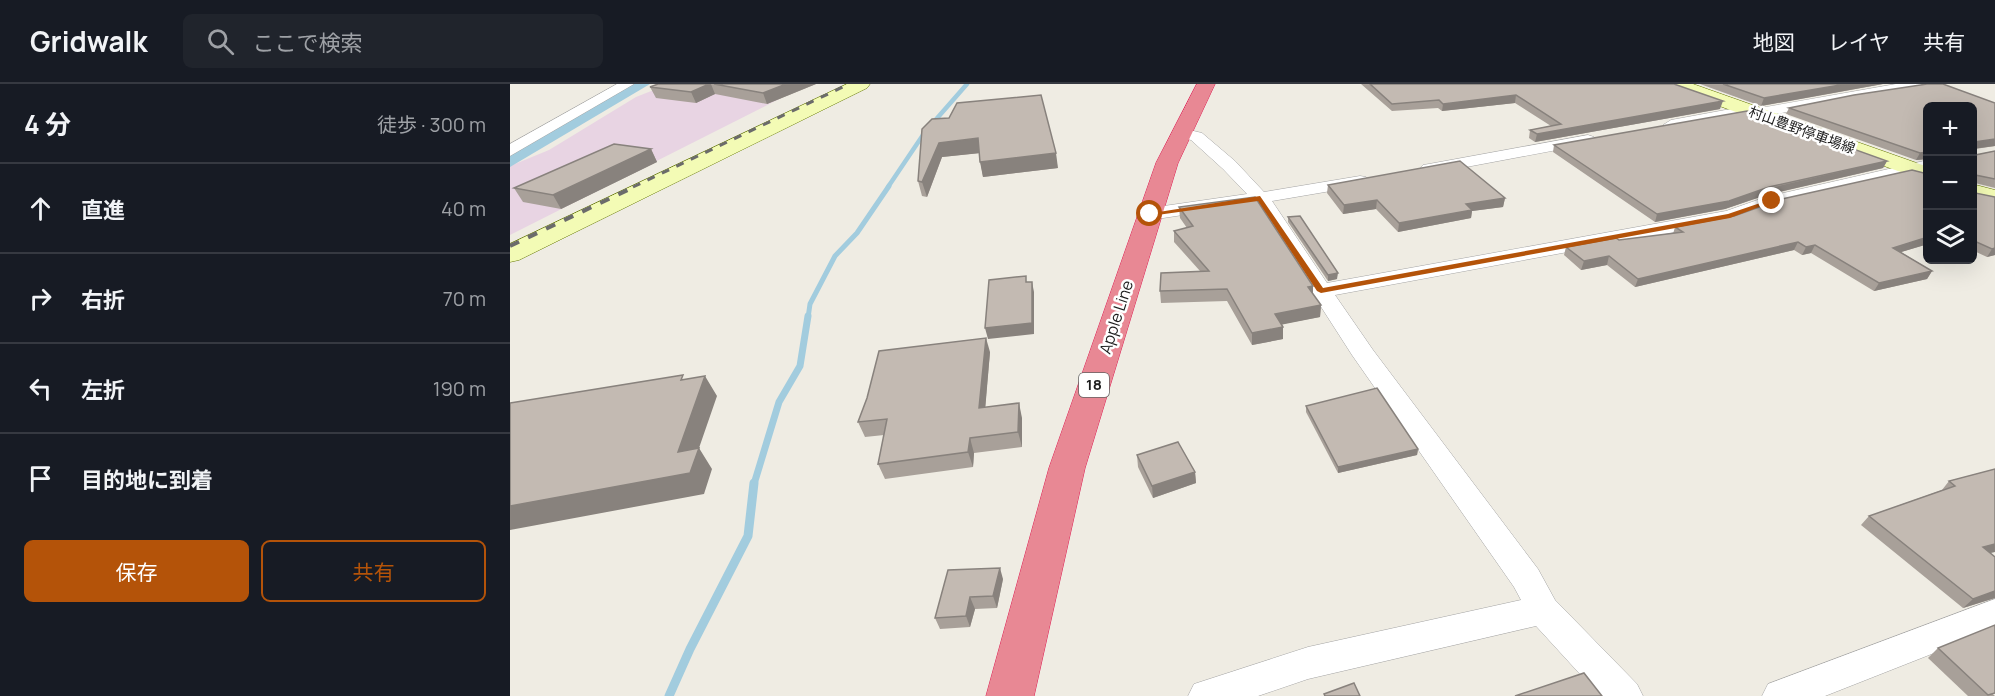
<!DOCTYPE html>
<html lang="ja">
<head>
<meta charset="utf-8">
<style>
	:root { --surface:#171b24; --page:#20242c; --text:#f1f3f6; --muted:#9ea1a6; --line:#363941; --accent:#b45309 }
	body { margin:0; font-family:Manrope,"Noto Sans JP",sans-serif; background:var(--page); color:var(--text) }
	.controls { position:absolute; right:18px; top:18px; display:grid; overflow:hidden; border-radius:9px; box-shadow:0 6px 24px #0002 }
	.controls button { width:54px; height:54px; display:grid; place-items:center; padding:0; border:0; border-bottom:2px solid var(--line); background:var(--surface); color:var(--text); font:30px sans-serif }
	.stop { position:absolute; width:18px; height:18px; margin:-14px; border:4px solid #b45309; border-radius:50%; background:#fff }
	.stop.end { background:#b45309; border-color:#fff; box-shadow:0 2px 6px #0008 }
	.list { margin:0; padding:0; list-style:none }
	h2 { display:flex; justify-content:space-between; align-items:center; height:78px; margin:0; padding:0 24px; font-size:26px }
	h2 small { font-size:20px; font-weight:400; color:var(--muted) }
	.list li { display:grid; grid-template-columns:39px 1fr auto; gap:18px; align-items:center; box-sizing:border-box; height:90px; padding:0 24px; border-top:2px solid var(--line) }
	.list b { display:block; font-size:22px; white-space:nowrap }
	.list em { font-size:20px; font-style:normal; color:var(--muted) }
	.actions { display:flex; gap:12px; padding:18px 24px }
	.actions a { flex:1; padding:14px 0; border:2px solid var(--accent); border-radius:9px; text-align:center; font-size:21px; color:var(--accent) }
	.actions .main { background:var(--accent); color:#fff }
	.icon { flex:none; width:33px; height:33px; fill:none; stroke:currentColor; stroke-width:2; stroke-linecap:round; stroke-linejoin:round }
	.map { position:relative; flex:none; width:1485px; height:612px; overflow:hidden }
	header { display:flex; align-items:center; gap:36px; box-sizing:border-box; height:84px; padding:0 30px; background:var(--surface); border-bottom:2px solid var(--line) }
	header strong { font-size:28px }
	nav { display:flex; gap:33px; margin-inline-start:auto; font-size:21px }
	.search { width:420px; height:54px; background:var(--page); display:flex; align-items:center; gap:15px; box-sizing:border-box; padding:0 21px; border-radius:9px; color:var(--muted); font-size:22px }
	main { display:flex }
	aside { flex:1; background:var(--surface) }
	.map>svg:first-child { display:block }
</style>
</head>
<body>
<header>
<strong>Gridwalk</strong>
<div class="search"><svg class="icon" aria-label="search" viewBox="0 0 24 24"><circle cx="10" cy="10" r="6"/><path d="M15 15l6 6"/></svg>ここで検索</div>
<nav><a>地図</a><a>レイヤ</a><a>共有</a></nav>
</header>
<main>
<aside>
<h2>4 分<small>徒歩 · 300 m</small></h2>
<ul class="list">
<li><svg class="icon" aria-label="ahead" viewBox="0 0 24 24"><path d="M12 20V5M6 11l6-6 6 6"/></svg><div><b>直進</b></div><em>40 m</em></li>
<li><svg class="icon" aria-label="right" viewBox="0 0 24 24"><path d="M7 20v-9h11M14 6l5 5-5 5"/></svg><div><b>右折</b></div><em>70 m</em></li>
<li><svg class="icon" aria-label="left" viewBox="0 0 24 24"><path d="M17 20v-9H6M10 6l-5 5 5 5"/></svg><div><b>左折</b></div><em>190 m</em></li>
<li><svg class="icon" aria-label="arrive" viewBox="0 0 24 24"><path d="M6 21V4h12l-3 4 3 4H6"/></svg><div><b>目的地に到着</b></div></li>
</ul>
<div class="actions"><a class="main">保存</a><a>共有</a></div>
</aside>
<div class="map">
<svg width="1485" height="612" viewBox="0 0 1485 612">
	<rect width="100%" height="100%" fill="#efece3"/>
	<polygon fill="#e8d4e3" points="159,0 293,3 0,151 0,82 39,66 126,13"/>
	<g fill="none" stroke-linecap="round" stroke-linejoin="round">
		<polyline stroke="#a2ccde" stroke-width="4.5" points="378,103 415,48 457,0"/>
		<polyline stroke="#a2ccde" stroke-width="5" points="298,234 300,220 325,172 347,149 379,102"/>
		<polyline stroke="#a2ccde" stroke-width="7" points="244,400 269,318 290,282 298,232"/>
		<polyline stroke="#a2ccde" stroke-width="9" points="159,612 180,565 238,452 244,399"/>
		<polygon fill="#a2ccde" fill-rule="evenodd" points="123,0 140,0 0,83 0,71"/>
		<defs>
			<g id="street">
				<polygon points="107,0 124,0 0,72 0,60"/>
				<polygon points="1386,0 1422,0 1415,4 1340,15 1247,34 1240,30 1161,46 1153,41 1161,36 1237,22 1244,25"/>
				<polygon points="671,44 692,49 725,77 754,108 850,92 856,93 859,97 856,101 762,117 817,199 1216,127 1256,113 1418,76 1418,86 1268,121 1220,138 825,211 863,266 1028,485 1045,516 1127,600 1133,612 1090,612 1026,542 798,595 748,612 678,612 684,600 798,563 1011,516 1004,503 842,271 745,120 640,136 633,134 631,130 633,126 640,124 737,110 713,85 681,56 665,52 663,49"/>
				<polygon points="1078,51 1084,53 1086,56 1084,59 919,90 913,89 910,85 913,81 919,80"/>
				<polygon points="1485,515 1485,545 1315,612 1252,612 1258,600"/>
			</g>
			<g id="secondary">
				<polygon points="337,0 360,0 357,4 9,176 0,178 0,160"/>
				<polygon points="1157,0 1183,0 1418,83 1418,98 1160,4"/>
				<polygon points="1462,100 1485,106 1485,121 1462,115"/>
			</g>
			<polygon id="highway" points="687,0 705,0 668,79 575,384 524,612 476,612 539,384 646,79"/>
		</defs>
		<use href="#street" stroke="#a4a4a4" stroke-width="1"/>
		<use href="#secondary" stroke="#637602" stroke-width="1"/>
		<use href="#highway" stroke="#dd1f54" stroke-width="1"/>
		<use href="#street" fill="#fff" fill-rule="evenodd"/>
		<use href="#secondary" fill="#f3fbb5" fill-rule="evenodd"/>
		<use href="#highway" fill="#e88894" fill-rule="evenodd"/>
		<polyline stroke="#6b6b6b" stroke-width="3" stroke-dasharray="8 8" stroke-linecap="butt" points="123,103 339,0"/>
		<polyline stroke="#6b6b6b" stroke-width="4" stroke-dasharray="10 10" stroke-linecap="butt" points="0,162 126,102"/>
	</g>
	<g fill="#a8a099">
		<polygon points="148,0 306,0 257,20 205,10 186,19 146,14 140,3"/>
		<polygon points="851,0 1164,0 1210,25 1025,58 1019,54 1020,46 1041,42 1005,19 932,27 928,24 882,27"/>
		<polygon points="1190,0 1373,0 1251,22"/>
		<polygon points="1485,19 1485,62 1465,65 1465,71 1485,67 1485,104 1465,99 1465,109 1485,171 1477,173 1462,166 1462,22 1418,22 1418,75 1406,76 1276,30 1279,24"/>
		<polygon points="412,45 548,84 473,93 469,69 432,73 417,113 412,112 408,97"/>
		<polygon points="1044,61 1377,77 1373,84 1256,111 1215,125 1145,138 1043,68"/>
		<polygon points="141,65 147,78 51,125 13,118 4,104"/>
		<polygon points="1418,90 1418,160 1391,168 1422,187 1417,195 1364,207 1301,169 1292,171 1284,166 1125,203 1097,181 1071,186 1054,171 1056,163 1163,150 1165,143 1224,132"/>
		<polygon points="818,101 995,114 993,123 962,127 961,134 888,148 866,125 833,130 817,109"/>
		<polygon points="669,123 803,210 811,221 810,233 772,240 773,243 773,255 742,261 717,217 651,219 650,207 690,187 664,158 664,147 677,144 670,134"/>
		<polygon points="778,133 827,195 818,197 778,138"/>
		<polygon points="480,268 475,324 512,334 512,363 464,369 463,383 375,395 368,380 374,351 355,353 348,338 357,314"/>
		<polygon points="796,322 908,365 907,371 828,389 796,328"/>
		<polygon points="627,371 685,388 686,399 643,414 628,383"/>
		<polygon points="1485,385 1480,469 1485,514 1453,524 1351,441 1359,432 1432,406 1439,397"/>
		<polygon points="493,495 487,524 465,525 460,543 430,545 425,534"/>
		<polygon points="1428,564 1485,612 1458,612 1418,574"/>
	</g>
	<g fill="#88827d">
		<polygon points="199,0 201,0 205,10 186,19 181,8"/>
		<polygon points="276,0 306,0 257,20 253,9"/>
		<polygon points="1336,0 1373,0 1251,22 1254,14"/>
		<polygon points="1006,11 1005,19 932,27 933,20"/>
		<polygon points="1213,17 1210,25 1025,58 1027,50"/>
		<polygon points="468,54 471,69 432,73 417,113 412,98 429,59"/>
		<polygon points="1485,55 1485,62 1462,65 1465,58"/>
		<polygon points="141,65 147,78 51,125 43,111"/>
		<polygon points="1418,68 1418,75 1406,76 1410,69"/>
		<polygon points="546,69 548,84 473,93 470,78"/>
		<polygon points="1377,77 1373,84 1256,111 1215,125 1145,138 1147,130"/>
		<polygon points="995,114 993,123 962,127 961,134 888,148 889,139 956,120"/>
		<polygon points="867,116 866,125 833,130 834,121"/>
		<polygon points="1418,153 1418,160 1378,172 1383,164"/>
		<polygon points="1288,158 1284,166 1125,203 1128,195"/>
		<polygon points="1305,161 1301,169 1292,171 1296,163"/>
		<polygon points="1485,164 1485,171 1477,173 1482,165"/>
		<polygon points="1099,172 1097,181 1071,186 1074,177"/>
		<polygon points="1422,187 1417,195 1364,207 1369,199"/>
		<polygon points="828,189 827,195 818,197 818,191"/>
		<polygon points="522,198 524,208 524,250 478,255 475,244"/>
		<polygon points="803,202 803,214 798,203"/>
		<polygon points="811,221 810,233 765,242 765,230"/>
		<polygon points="773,243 773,255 742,261 742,249"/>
		<polygon points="476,254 480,268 474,339 469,324"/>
		<polygon points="195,292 207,312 189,364 202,385 194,410 0,446 0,422 168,368"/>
		<polygon points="509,319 512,334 512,363 508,348"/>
		<polygon points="460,354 464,369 463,383 458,368"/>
		<polygon points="908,365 907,371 828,389 828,383"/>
		<polygon points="685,388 686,399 643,414 642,402"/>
		<polygon points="1485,460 1485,468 1464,473 1473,463"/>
		<polygon points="490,484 493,495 487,524 483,512"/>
		<polygon points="1485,507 1485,514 1453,524 1463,515"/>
		<polygon points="460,513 465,525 460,543 456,532"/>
	</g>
	<g fill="#c3bab2" stroke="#88827d" stroke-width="1.5">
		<polygon points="148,0 199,0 181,8 140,3"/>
		<polygon points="204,0 276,0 253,9"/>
		<polygon points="860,0 1164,0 1213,17 1027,50 1020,46 1051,40 1006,11 933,20 929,16 882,20"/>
		<polygon points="1213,0 1336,0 1254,14"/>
		<polygon points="1417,0 1433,0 1485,19 1485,55 1465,58 1465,71 1485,67 1485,95 1465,91 1465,109 1485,113 1485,164 1482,165 1462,156 1462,22 1418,22 1418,68 1410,69 1279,24 1344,11"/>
		<polygon points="531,11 546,69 470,78 468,54 429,59 412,98 408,97 412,45 422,35 439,34 447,19"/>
		<polygon points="1237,27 1377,77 1259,103 1219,117 1147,130 1044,61"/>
		<polygon points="104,60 141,65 43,111 4,104"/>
		<polygon points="950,77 995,114 956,120 962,126 889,139 867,116 834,121 818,101"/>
		<polygon points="1402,86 1418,90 1418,153 1383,164 1422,187 1369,199 1305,161 1296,163 1288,158 1128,195 1099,172 1074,177 1056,163 1106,154 1109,156 1173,148 1165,143 1224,132 1272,115"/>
		<polygon points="745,113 803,202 798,203 811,221 765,230 773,243 742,249 717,205 650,207 651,189 699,187 664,147 683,142 669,123"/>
		<polygon points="790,132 828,189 818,191 778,133"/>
		<polygon points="516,192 516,198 522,198 522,239 475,244 479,196"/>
		<polygon points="476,254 469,324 509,319 508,348 460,354 458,368 368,380 377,335 348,338 357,314 369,267"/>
		<polygon points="173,291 171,296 195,292 168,368 189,364 180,389 0,422 0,319"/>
		<polygon points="867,304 908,365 828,383 796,322"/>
		<polygon points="668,358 685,388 642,402 627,371"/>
		<polygon points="1485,385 1485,460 1473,463 1485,473 1485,507 1463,515 1359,432 1445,402 1439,397"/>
		<polygon points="490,484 483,512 460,513 456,532 425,534 438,486"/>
		<polygon points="1485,541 1485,609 1478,611 1428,564"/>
		<polygon points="1074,589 1092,612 1005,612"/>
		<polygon points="844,599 850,612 815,612 814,610"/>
	</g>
	<polygon fill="#b45309" points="750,112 813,204 1218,130 1259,116 1265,117 1220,134 811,209 807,207 748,117 640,132 636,130"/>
	<g text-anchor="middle" stroke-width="5" stroke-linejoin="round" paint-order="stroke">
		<g font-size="14" fill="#1d1d1d" stroke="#fff">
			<text transform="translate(1292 46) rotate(20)" y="5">村山豊野停車場線</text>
		</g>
		<rect fill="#fff" stroke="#616161" stroke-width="1.5" x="569" y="289" width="30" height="24" rx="4.5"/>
		<g font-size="15" font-weight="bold" fill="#1d1d1d">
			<text x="584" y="306">18</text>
		</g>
		<g font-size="16" fill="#1d1d1d" stroke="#fff">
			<text transform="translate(606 233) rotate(-72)" y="6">Apple Line</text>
		</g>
	</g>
</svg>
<div class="controls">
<button>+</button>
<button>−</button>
<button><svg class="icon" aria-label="layers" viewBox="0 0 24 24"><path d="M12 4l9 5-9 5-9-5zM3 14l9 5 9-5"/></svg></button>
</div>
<div class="stop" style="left:640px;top:130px"></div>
<div class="stop end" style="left:1262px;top:117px"></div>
</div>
</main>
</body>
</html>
